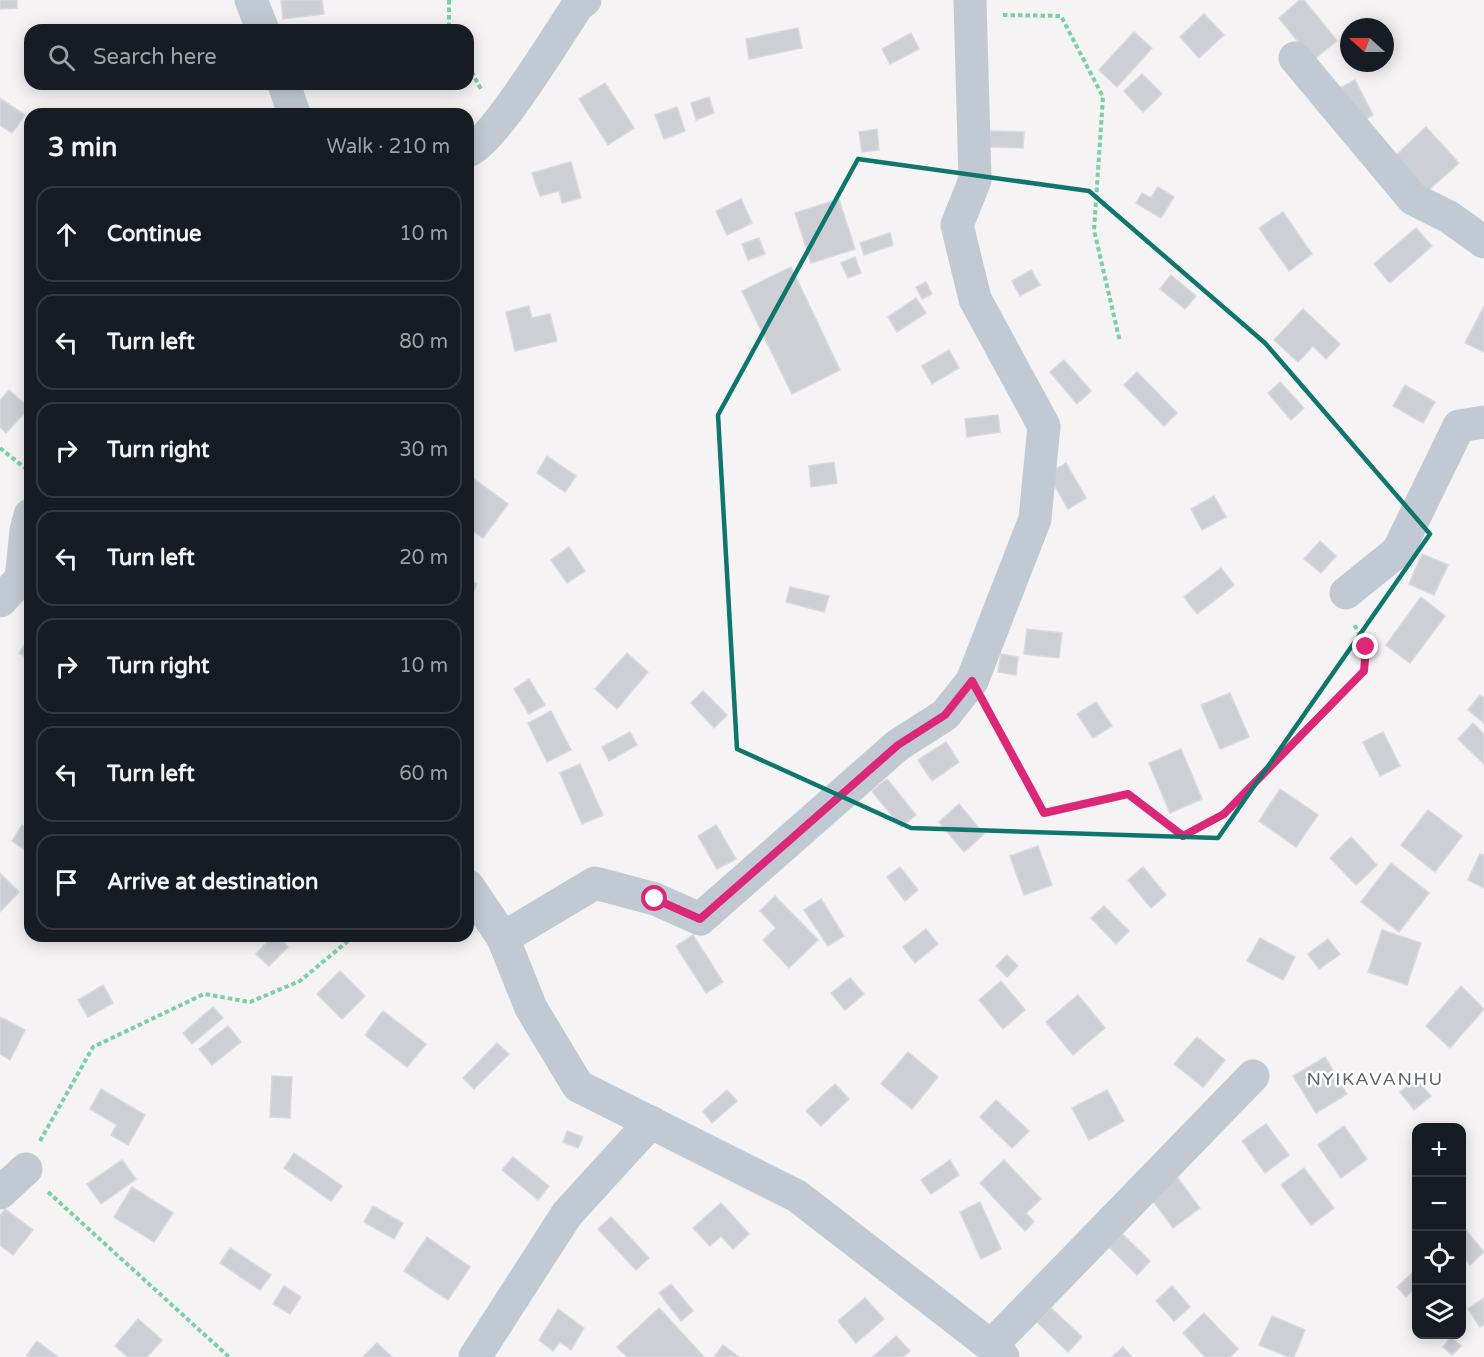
<!DOCTYPE html>
<html lang="en">
<head>
<meta charset="utf-8">
<style>
	:root { --surface:#171b24; --page:#20242c; --text:#f1f3f6; --muted:#9ea1a6; --line:#363941 }
	body { margin:0; font-family:"Varela Round",sans-serif; background:var(--page); color:var(--text) }
	.controls { position:absolute; right:18px; bottom:18px; display:grid; overflow:hidden; border-radius:12px; box-shadow:0 3px 15px #0003 }
	.controls button { width:54px; height:54px; display:grid; place-items:center; padding:0; border:0; border-bottom:2px solid var(--line); background:var(--surface); color:var(--text); font:30px sans-serif }
	.compass { position:absolute; left:1340px; top:18px; width:54px; height:54px; border-radius:50%; background:var(--surface); box-shadow:0 3px 15px #0003; rotate:291deg }
	.stop { position:absolute; width:18px; height:18px; margin:-14px; border:4px solid #db2777; border-radius:50%; background:#fff }
	.stop.end { background:#db2777; border-color:#fff; box-shadow:0 2px 6px #0008 }
	.list { margin:0; padding:0; list-style:none }
	h2 { display:flex; justify-content:space-between; align-items:center; height:78px; margin:0; padding:0 24px; font-size:26px }
	h2 small { font-size:20px; font-weight:400; color:var(--muted) }
	.list li { display:grid; grid-template-columns:39px 1fr auto; gap:18px; align-items:center; box-sizing:border-box; height:96px; margin:0 12px 12px; padding:0 12px; border:2px solid var(--line); border-radius:18px }
	.list b { display:block; font-size:22px; white-space:nowrap }
	.list em { font-size:20px; font-style:normal; color:var(--muted) }
	.icon { flex:none; width:33px; height:33px; fill:none; stroke:currentColor; stroke-width:2; stroke-linecap:round; stroke-linejoin:round }
	.map { position:relative; flex:none; width:1484px; height:1357px; overflow:hidden }
	.search { position:absolute; background:var(--surface); box-shadow:0 3px 15px #0003; left:24px; top:24px; width:450px; height:66px; display:flex; align-items:center; gap:15px; box-sizing:border-box; padding:0 21px; border-radius:18px; color:var(--muted); font-size:22px }
	.panel { position:absolute; background:var(--surface); box-shadow:0 3px 15px #0003; left:24px; top:108px; width:450px; height:834px; border-radius:18px }
	.map>svg:first-child { display:block }
</style>
</head>
<body>
<div class="map">
<svg width="1484" height="1357" viewBox="0 0 1484 1357">
	<rect width="100%" height="100%" fill="#f5f3f3"/>
	<g fill="#cdcfd5" stroke="#d7d9de" stroke-width="1.5">
		<polygon points="0,0 17,0 17,8 0,9"/>
		<polygon points="281,0 322,0 324,14 283,19"/>
		<polygon points="1300,0 1304,0 1337,41 1313,60 1279,18"/>
		<polygon points="1204,14 1224,35 1199,58 1180,37"/>
		<polygon points="798,28 802,48 749,59 746,39"/>
		<polygon points="1134,32 1152,48 1117,87 1099,70"/>
		<polygon points="911,33 919,49 890,64 882,49"/>
		<polygon points="1142,74 1162,94 1143,112 1124,91"/>
		<polygon points="1355,80 1373,115 1356,124 1338,89"/>
		<polygon points="605,83 634,128 608,145 579,99"/>
		<polygon points="709,97 714,113 696,120 691,103"/>
		<polygon points="0,98 25,115 12,133 0,125"/>
		<polygon points="677,107 685,131 664,139 655,115"/>
		<polygon points="1426,127 1459,163 1423,195 1391,160"/>
		<polygon points="877,129 879,150 862,152 859,132"/>
		<polygon points="990,131 1024,132 1023,148 989,147"/>
		<polygon points="571,162 581,198 562,203 559,191 540,196 532,173"/>
		<polygon points="1158,187 1174,197 1161,218 1136,203 1142,193 1151,198"/>
		<polygon points="741,199 752,223 727,235 716,211"/>
		<polygon points="839,199 855,249 811,263 795,213"/>
		<polygon points="1283,212 1312,254 1289,271 1259,228"/>
		<polygon points="1416,228 1432,246 1390,283 1374,264"/>
		<polygon points="890,233 893,245 864,255 860,243"/>
		<polygon points="759,238 765,254 748,260 742,244"/>
		<polygon points="855,257 861,273 848,278 841,263"/>
		<polygon points="791,267 840,370 792,394 742,291"/>
		<polygon points="1031,270 1040,285 1020,296 1012,281"/>
		<polygon points="1171,275 1196,296 1185,309 1160,289"/>
		<polygon points="926,282 932,294 922,299 916,287"/>
		<polygon points="916,298 926,313 897,332 888,317"/>
		<polygon points="529,306 532,318 550,314 557,341 515,351 506,312"/>
		<polygon points="1484,306 1484,352 1465,343"/>
		<polygon points="1303,309 1340,344 1326,359 1313,346 1298,362 1274,340"/>
		<polygon points="949,350 959,368 932,384 922,366"/>
		<polygon points="1064,360 1091,391 1077,404 1050,372"/>
		<polygon points="1137,372 1177,413 1164,426 1124,385"/>
		<polygon points="1280,382 1304,408 1291,420 1268,393"/>
		<polygon points="1405,385 1435,402 1423,423 1393,406"/>
		<polygon points="9,390 29,408 6,433 0,427 0,400"/>
		<polygon points="998,415 1000,432 967,437 965,419"/>
		<polygon points="547,456 576,476 565,492 537,473"/>
		<polygon points="834,462 837,483 811,487 809,466"/>
		<polygon points="1066,463 1086,498 1068,509 1048,474"/>
		<polygon points="474,479 508,504 483,538 468,527 468,487"/>
		<polygon points="1214,496 1226,517 1202,530 1191,509"/>
		<polygon points="1320,541 1336,556 1321,573 1304,559"/>
		<polygon points="569,547 585,571 567,583 551,560"/>
		<polygon points="1422,554 1448,565 1434,595 1409,584"/>
		<polygon points="1221,568 1234,585 1197,614 1184,597"/>
		<polygon points="468,580 477,584 468,604"/>
		<polygon points="790,587 829,596 824,612 786,602"/>
		<polygon points="1421,597 1445,616 1410,663 1386,645"/>
		<polygon points="1027,629 1062,633 1059,658 1024,654"/>
		<polygon points="30,636 30,660 19,653"/>
		<polygon points="627,653 648,672 617,709 595,689"/>
		<polygon points="1001,654 1018,657 1016,675 998,672"/>
		<polygon points="529,679 545,705 529,714 514,689"/>
		<polygon points="703,691 727,715 714,728 691,703"/>
		<polygon points="1230,693 1249,737 1220,749 1201,705"/>
		<polygon points="1480,695 1484,698 1484,723 1468,710"/>
		<polygon points="1096,702 1112,726 1093,738 1077,714"/>
		<polygon points="551,711 571,750 547,762 528,723"/>
		<polygon points="1473,723 1484,734 1484,764 1458,739"/>
		<polygon points="630,732 637,745 609,761 602,747"/>
		<polygon points="1383,732 1400,766 1380,776 1363,742"/>
		<polygon points="946,742 959,762 932,781 918,760"/>
		<polygon points="1181,749 1202,799 1170,813 1149,763"/>
		<polygon points="580,764 603,815 582,824 560,773"/>
		<polygon points="887,779 916,815 901,827 872,791"/>
		<polygon points="1280,789 1318,815 1296,847 1259,821"/>
		<polygon points="959,804 984,834 964,852 939,822"/>
		<polygon points="1428,810 1462,836 1435,872 1401,845"/>
		<polygon points="22,825 30,831 30,853 12,841"/>
		<polygon points="716,825 736,859 717,869 698,836"/>
		<polygon points="1351,837 1377,865 1356,885 1330,858"/>
		<polygon points="1038,846 1052,885 1024,895 1010,856"/>
		<polygon points="1480,854 1484,855 1484,888 1468,880"/>
		<polygon points="1391,863 1429,893 1399,932 1361,902"/>
		<polygon points="900,867 918,890 905,901 887,877"/>
		<polygon points="1143,867 1166,895 1151,908 1128,880"/>
		<polygon points="0,873 19,892 0,912"/>
		<polygon points="775,896 818,940 789,968 763,940 776,928 760,911"/>
		<polygon points="821,899 844,936 828,946 804,910"/>
		<polygon points="1104,906 1129,931 1116,944 1091,918"/>
		<polygon points="926,929 938,944 915,963 903,947"/>
		<polygon points="1382,930 1421,943 1407,985 1368,972"/>
		<polygon points="693,935 723,982 706,993 676,946"/>
		<polygon points="273,936 278,936 288,947 269,966 256,954"/>
		<polygon points="1260,938 1295,957 1283,980 1247,961"/>
		<polygon points="1328,939 1340,954 1319,969 1308,954"/>
		<polygon points="1007,955 1018,966 1007,977 996,966"/>
		<polygon points="340,971 365,996 342,1019 317,994"/>
		<polygon points="850,978 864,994 845,1010 831,993"/>
		<polygon points="1001,981 1025,1010 1003,1029 979,1000"/>
		<polygon points="103,985 113,1003 88,1017 78,1000"/>
		<polygon points="1461,986 1484,1009 1450,1048 1426,1026"/>
		<polygon points="1078,995 1105,1028 1073,1055 1046,1022"/>
		<polygon points="213,1007 223,1018 192,1044 183,1033"/>
		<polygon points="383,1011 426,1044 407,1067 365,1035"/>
		<polygon points="0,1017 25,1030 10,1060 0,1054"/>
		<polygon points="228,1026 241,1042 212,1065 199,1049"/>
		<polygon points="1197,1037 1225,1060 1203,1087 1174,1064"/>
		<polygon points="497,1043 509,1054 474,1089 463,1078"/>
		<polygon points="908,1052 938,1077 912,1109 881,1084"/>
		<polygon points="1325,1057 1347,1094 1316,1113 1293,1076"/>
		<polygon points="272,1076 292,1077 290,1118 270,1117"/>
		<polygon points="1416,1079 1431,1096 1414,1110 1400,1092"/>
		<polygon points="835,1084 849,1099 821,1126 806,1111"/>
		<polygon points="101,1089 145,1115 128,1145 111,1135 117,1125 90,1109"/>
		<polygon points="727,1090 737,1101 712,1123 703,1111"/>
		<polygon points="1107,1090 1124,1121 1089,1140 1072,1108"/>
		<polygon points="996,1100 1029,1131 1012,1148 980,1117"/>
		<polygon points="1266,1124 1289,1155 1265,1173 1242,1141"/>
		<polygon points="1344,1126 1367,1159 1341,1178 1318,1145"/>
		<polygon points="567,1131 583,1137 578,1148 563,1142"/>
		<polygon points="294,1153 342,1186 331,1201 284,1168"/>
		<polygon points="513,1157 549,1186 538,1200 502,1170"/>
		<polygon points="122,1160 136,1179 101,1204 87,1184"/>
		<polygon points="950,1160 959,1175 931,1194 921,1180"/>
		<polygon points="1004,1160 1041,1199 1026,1213 1034,1222 1025,1231 980,1183"/>
		<polygon points="1304,1168 1334,1208 1311,1225 1281,1185"/>
		<polygon points="1177,1177 1200,1208 1173,1228 1150,1197"/>
		<polygon points="132,1187 173,1213 154,1242 114,1217"/>
		<polygon points="980,1202 1001,1249 981,1259 960,1212"/>
		<polygon points="721,1203 749,1234 733,1249 721,1236 710,1246 693,1228"/>
		<polygon points="373,1206 403,1223 394,1239 364,1222"/>
		<polygon points="5,1209 33,1230 13,1255 0,1245 0,1216"/>
		<polygon points="611,1217 649,1258 636,1270 598,1229"/>
		<polygon points="1117,1229 1150,1261 1137,1275 1104,1242"/>
		<polygon points="1466,1230 1484,1252 1470,1265 1462,1255 1462,1234"/>
		<polygon points="427,1237 470,1267 448,1300 404,1271"/>
		<polygon points="230,1248 271,1275 260,1290 220,1263"/>
		<polygon points="1412,1273 1416,1277 1416,1287 1406,1297 1397,1287"/>
		<polygon points="671,1284 693,1311 681,1321 659,1293"/>
		<polygon points="284,1286 301,1297 290,1314 273,1304"/>
		<polygon points="1172,1286 1190,1307 1174,1321 1156,1301"/>
		<polygon points="865,1298 884,1319 856,1343 838,1321"/>
		<polygon points="1484,1298 1484,1325 1480,1327 1468,1309"/>
		<polygon points="659,1308 704,1357 627,1357 617,1347"/>
		<polygon points="1051,1308 1082,1337 1068,1352 1037,1322"/>
		<polygon points="558,1309 584,1328 571,1350 560,1342 553,1351 539,1340"/>
		<polygon points="1204,1313 1238,1349 1230,1357 1205,1357 1183,1333"/>
		<polygon points="1272,1316 1305,1330 1294,1357 1289,1357 1259,1345"/>
		<polygon points="138,1319 162,1340 147,1357 128,1357 115,1346"/>
		<polygon points="896,1336 910,1351 903,1357 873,1357"/>
		<polygon points="1451,1337 1461,1346 1452,1355 1443,1347"/>
		<polygon points="37,1341 58,1357 30,1357 27,1355"/>
		<polygon points="377,1343 392,1357 363,1357"/>
		<polygon points="723,1345 739,1357 714,1357"/>
		<polygon points="1123,1347 1132,1357 1112,1357"/>
	</g>
	<g fill="none" stroke-linecap="round" stroke-linejoin="round">
		<g stroke="#7ad0a6" stroke-width="4" stroke-dasharray="4.5 3" stroke-linecap="butt">
			<polyline points="449,0 449,30"/>
			<polyline points="1003,15 1061,16 1103,97 1094,230 1120,342"/>
			<polyline points="468,65 482,91"/>
			<polyline points="0,448 30,472"/>
			<polyline points="988,711 1044,813 1128,794 1183,836 1224,814 1364,671 1366,647 1354,624"/>
			<polyline points="40,1141 93,1047 204,994 250,1002 300,981 354,936"/>
			<polyline points="48,1192 229,1357"/>
		</g>
		<g stroke="#c1cad2" stroke-width="33">
			<polyline points="251,0 263,30"/>
			<polyline points="1295,58 1413,199 1449,217 1484,242"/>
			<polyline points="284,84 294,114"/>
			<path d="M468 151C495 140 558 35 578 5L585 0"/>
			<polyline points="30,515 26,531 21,579 30,585"/>
			<polyline points="1346,593 1398,551 1459,426 1484,422"/>
			<polyline points="0,601 21,579"/>
			<polyline points="468,886 503,938 531,1008 578,1086 797,1196 991,1346 1003,1357"/>
			<polyline points="503,938 595,883 655,899 700,919 898,745 945,715 972,681 1035,519 1044,426 975,299 957,225 975,180 970,0"/>
			<polyline points="0,1193 26,1169"/>
			<polyline points="991,1346 1253,1076"/>
			<polyline points="475,1357 567,1214 651,1122"/>
		</g>
	</g>
	<g fill="none" stroke-linecap="round" stroke-linejoin="round">
		<polyline stroke="#db2777" stroke-width="8" points="655,899 700,919 898,745 945,715 972,681 1044,813 1128,794 1183,836 1224,814 1364,671 1366,647"/>
	</g>
	<path fill="none" stroke="#0f766e" stroke-width="4.5" stroke-linejoin="round" d="M858 159 1089 191 1265 343 1430 534 1218 838 911 828 737 749 718 415Z"/>
	<g text-anchor="middle" stroke-width="5" stroke-linejoin="round" paint-order="stroke">
		<g font-size="18" letter-spacing="1.5" fill="#5f6368" stroke="#fff">
			<text x="1375" y="1085">NYIKAVANHU</text>
		</g>
	</g>
</svg>
<div class="controls">
<button>+</button>
<button>−</button>
<button><svg class="icon" aria-label="locate" viewBox="0 0 24 24"><circle cx="12" cy="12" r="6"/><path d="M12 2v4M12 18v4M2 12h4M18 12h4"/></svg></button>
<button><svg class="icon" aria-label="layers" viewBox="0 0 24 24"><path d="M12 4l9 5-9 5-9-5zM3 14l9 5 9-5"/></svg></button>
</div>
<svg class="compass" viewBox="-18 -18 36 36"><path d="M0-13l5 13h-10z" fill="#e53935"/><path d="M0 13l5-13h-10z" fill="#9ea1a6"/></svg>
<div class="stop" style="left:655px;top:899px"></div>
<div class="stop end" style="left:1366px;top:647px"></div>
<div class="search"><svg class="icon" aria-label="search" viewBox="0 0 24 24"><circle cx="10" cy="10" r="6"/><path d="M15 15l6 6"/></svg>Search here</div>
<section class="panel">
<h2>3 min<small>Walk · 210 m</small></h2>
<ul class="list">
<li><svg class="icon" aria-label="ahead" viewBox="0 0 24 24"><path d="M12 20V5M6 11l6-6 6 6"/></svg><div><b>Continue</b></div><em>10 m</em></li>
<li><svg class="icon" aria-label="left" viewBox="0 0 24 24"><path d="M17 20v-9H6M10 6l-5 5 5 5"/></svg><div><b>Turn left</b></div><em>80 m</em></li>
<li><svg class="icon" aria-label="right" viewBox="0 0 24 24"><path d="M7 20v-9h11M14 6l5 5-5 5"/></svg><div><b>Turn right</b></div><em>30 m</em></li>
<li><svg class="icon" aria-label="left" viewBox="0 0 24 24"><path d="M17 20v-9H6M10 6l-5 5 5 5"/></svg><div><b>Turn left</b></div><em>20 m</em></li>
<li><svg class="icon" aria-label="right" viewBox="0 0 24 24"><path d="M7 20v-9h11M14 6l5 5-5 5"/></svg><div><b>Turn right</b></div><em>10 m</em></li>
<li><svg class="icon" aria-label="left" viewBox="0 0 24 24"><path d="M17 20v-9H6M10 6l-5 5 5 5"/></svg><div><b>Turn left</b></div><em>60 m</em></li>
<li><svg class="icon" aria-label="arrive" viewBox="0 0 24 24"><path d="M6 21V4h12l-3 4 3 4H6"/></svg><div><b>Arrive at destination</b></div></li>
</ul>
</section>
</div>
</body>
</html>
